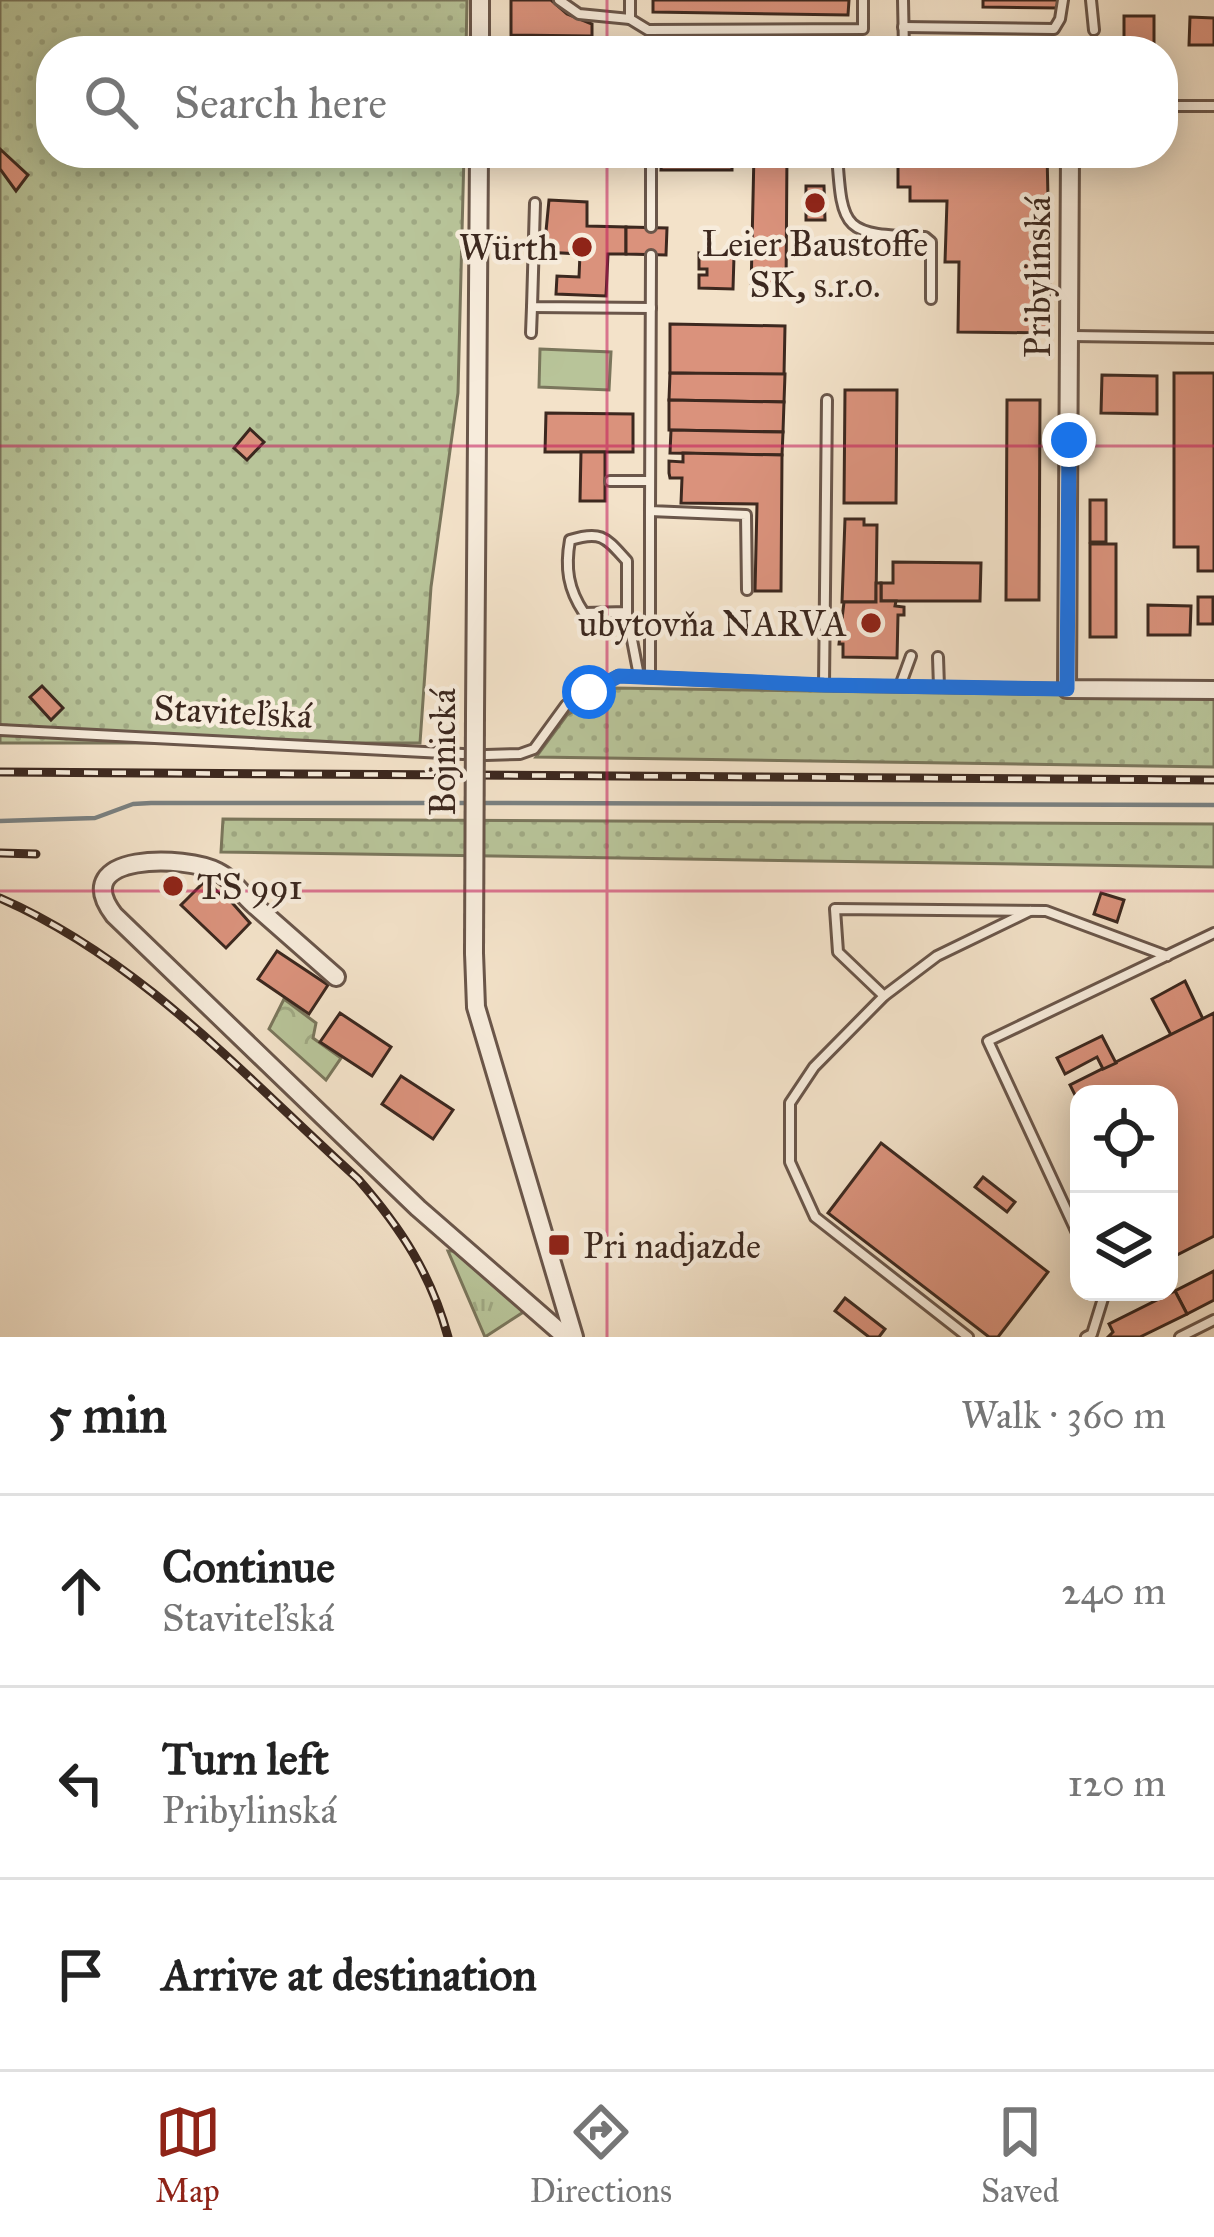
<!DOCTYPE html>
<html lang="en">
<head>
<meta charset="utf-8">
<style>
	:root { --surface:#fff; --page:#f6f6f6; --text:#222; --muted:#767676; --line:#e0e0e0; --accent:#8f2418 }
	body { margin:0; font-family:"IM FELL Great Primer",serif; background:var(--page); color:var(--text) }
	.controls { position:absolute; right:36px; bottom:36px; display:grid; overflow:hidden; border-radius:24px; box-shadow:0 6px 30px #0003 }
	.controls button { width:108px; height:108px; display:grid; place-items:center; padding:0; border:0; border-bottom:3px solid var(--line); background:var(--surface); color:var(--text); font:60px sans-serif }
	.stop { position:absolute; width:36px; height:36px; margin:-27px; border:9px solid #1a73e8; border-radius:50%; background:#fff }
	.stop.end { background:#1a73e8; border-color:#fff; box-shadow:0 3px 12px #0008 }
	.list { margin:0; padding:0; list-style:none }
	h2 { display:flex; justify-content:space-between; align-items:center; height:156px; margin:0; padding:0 48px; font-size:51px }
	h2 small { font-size:39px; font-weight:400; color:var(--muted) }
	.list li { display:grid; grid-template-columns:78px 1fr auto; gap:36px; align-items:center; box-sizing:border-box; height:192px; padding:0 48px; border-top:3px solid var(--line) }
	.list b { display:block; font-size:45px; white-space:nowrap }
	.list p { margin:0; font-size:39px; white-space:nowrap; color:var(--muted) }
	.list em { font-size:39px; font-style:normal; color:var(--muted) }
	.icon { flex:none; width:66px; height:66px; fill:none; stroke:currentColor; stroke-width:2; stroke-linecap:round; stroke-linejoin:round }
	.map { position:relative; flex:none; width:1214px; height:1337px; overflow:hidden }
	.search { position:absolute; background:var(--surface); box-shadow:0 6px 30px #0003; left:36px; right:36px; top:36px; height:132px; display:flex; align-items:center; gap:30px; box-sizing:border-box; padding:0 42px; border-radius:48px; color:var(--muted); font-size:45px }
	.sheet { height:732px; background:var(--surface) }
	nav { display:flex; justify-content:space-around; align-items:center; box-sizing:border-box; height:168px; border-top:3px solid var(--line); background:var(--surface); font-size:33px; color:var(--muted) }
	nav a { display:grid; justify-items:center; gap:6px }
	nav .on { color:var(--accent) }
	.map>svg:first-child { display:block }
</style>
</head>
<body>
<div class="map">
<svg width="1214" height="1337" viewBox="0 0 1214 1337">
	<defs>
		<pattern id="grass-tufts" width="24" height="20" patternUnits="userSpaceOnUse" patternTransform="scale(3)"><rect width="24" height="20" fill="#b8c499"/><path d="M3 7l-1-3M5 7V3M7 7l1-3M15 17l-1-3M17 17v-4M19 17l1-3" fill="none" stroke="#9fa883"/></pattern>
		<pattern id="forest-crowns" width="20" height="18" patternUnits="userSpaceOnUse" patternTransform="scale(3)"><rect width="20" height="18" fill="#b8c499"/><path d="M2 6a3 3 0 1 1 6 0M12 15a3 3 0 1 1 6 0" fill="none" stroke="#9fa883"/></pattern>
		<pattern id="garden-dots" width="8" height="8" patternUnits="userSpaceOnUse" patternTransform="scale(3)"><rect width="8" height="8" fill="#b8c499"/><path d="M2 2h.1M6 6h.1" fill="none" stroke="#9fa883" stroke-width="1.8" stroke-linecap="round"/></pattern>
	</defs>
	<rect width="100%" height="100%" fill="#f3e2c9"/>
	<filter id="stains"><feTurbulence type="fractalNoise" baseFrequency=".00167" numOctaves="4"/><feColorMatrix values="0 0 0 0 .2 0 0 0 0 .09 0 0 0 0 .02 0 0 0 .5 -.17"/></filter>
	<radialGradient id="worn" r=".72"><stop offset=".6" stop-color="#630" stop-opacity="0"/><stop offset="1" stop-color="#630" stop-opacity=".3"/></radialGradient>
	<polygon fill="url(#grass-tufts)" stroke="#7a765c" stroke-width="3" points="448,1251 454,1251 525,1311 485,1337"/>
	<polygon fill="url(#forest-crowns)" stroke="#7a765c" stroke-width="3" points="284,999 316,1023 313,1038 341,1058 326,1080 269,1029"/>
	<g fill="url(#garden-dots)" stroke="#7a765c" stroke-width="3">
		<polygon points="0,0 467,0 466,51 51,51 51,153 464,153 458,393 431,587 420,743 0,743"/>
		<polygon points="613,688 1214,697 1214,767 536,757 567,715"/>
		<polygon points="223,819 1214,824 1214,867 221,852"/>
	</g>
	<polygon fill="#b8c499" stroke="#7a765c" stroke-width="3" points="540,349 611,352 609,390 539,387"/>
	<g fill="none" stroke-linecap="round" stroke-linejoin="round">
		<g stroke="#798081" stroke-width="4.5">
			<polyline points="482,803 1214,805"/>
			<polyline points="0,821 95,818 133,804 151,803 470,803"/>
		</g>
	</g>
	<g fill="#da927c" stroke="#3c281f" stroke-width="3">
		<polygon points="511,0 551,0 567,14 592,24 592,36 511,35"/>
		<polygon points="653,0 849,0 848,15 653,12"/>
		<polygon points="983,0 1058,0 1058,8 983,7"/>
		<rect x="1124" y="16" width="30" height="28"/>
		<polygon points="1190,17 1214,18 1214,45 1189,45"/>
		<polygon points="0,149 28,175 16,191 0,169"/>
		<polygon points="662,153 732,153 732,170 661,170"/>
		<polygon points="754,153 787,153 786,291 751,291"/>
		<polygon points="898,153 1047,153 1051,333 958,332 959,262 945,262 947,201 910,201 910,187 898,187"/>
		<polygon points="806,186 824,186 825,220 806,220"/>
		<polygon points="549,200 587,202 587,226 626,227 626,254 608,254 606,296 556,294 557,276 579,277 580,254 544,252"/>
		<polygon points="626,227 667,228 666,255 626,254"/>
		<polygon points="699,253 734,256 733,289 699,288 699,275 707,275 707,269 699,269"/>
		<polygon points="670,324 785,326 784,375 670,373"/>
		<polygon points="670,373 785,374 784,402 669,400"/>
		<polygon points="1174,373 1214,373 1214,571 1198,571 1198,547 1174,547"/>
		<polygon points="1102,375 1157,376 1157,414 1101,413"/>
		<polygon points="845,390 897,390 896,503 844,503"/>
		<polygon points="669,400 784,402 783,432 669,430"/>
		<polygon points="1007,400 1040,400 1039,600 1006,600"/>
		<polygon points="546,413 633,414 633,452 545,452"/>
		<polygon points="250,429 264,442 247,460 234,448"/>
		<polygon points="671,430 783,432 782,455 670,453"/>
		<polygon points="581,452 605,452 605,501 580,501"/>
		<polygon points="683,453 782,455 781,591 755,591 757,504 681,503 682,478 670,478 669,473 669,461 683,462"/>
		<rect x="1090" y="500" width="16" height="42"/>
		<polygon points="845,519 864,519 864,525 877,525 876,602 842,602"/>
		<rect x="1090" y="544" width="26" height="93"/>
		<polygon points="893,562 981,563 980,601 881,601 881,583 893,583"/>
		<polygon points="876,583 881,583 881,601 896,601 895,606 904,607 904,615 898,615 897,658 843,657 843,644 839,644 844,602 876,602"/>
		<rect x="1198" y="597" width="15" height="27"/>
		<polygon points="1148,605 1191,606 1190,635 1148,635"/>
		<polygon points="42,686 63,708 51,720 30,697"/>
		<polygon points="206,880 225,899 227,897 250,923 226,948 181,905"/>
		<polygon points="1101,893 1124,900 1117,922 1094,914"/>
		<polygon points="277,951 328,985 309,1014 258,979"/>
		<polygon points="1185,981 1203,1019 1171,1035 1152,999"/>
		<polygon points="340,1013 391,1047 372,1076 320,1042"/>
		<polygon points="1214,1013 1214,1236 1169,1259 1169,1094 1079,1094 1079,1103 1070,1085"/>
		<polygon points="1102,1036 1116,1063 1103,1069 1097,1057 1065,1074 1057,1058"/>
		<polygon points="401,1076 453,1110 433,1139 382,1104"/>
		<polygon points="881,1143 1048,1272 998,1337 989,1337 828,1213"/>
		<polygon points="983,1177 1015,1202 1007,1212 975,1187"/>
		<polygon points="1214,1271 1214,1300 1187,1314 1175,1291"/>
		<polygon points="1175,1291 1187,1314 1140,1337 1108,1337 1113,1332 1109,1324"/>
		<polygon points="845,1298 885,1329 879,1337 869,1337 835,1311"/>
	</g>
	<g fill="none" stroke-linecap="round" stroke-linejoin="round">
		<defs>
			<g id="lane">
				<polyline points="559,0 579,14 630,19"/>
				<polyline points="630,0 630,19 648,30 863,29 863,0"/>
				<polyline points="903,0 904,51"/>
				<polyline points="1091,0 1094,30"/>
				<polyline points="903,27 1054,29 1060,19 1063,0"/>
				<polyline points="1163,106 1214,106"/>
				<path d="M837 153C842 233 844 234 925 237L931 242V299"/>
				<polyline points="535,203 532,307 651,308"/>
				<polyline points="651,227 651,153"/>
				<polyline points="651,255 650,511 746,515 747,590"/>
				<polyline points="531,333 532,307"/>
				<polyline points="1072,336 1214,338"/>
				<polyline points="610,481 650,481"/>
				<polyline points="650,511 650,676"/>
				<path d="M627 612 584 613C568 589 565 568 570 540 602 530 606 538 627 561V614L639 676"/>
				<polyline points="938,657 939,687"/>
				<polyline points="824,685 827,400"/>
				<polyline points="900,686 911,656"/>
				<polyline points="0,730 463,754"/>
				<polyline points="486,755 520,754 534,749 566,705 618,676 824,685 1066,689"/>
				<polyline points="884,996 838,952 835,909 1046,911 1167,956"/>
				<polyline points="1077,1135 1079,1139"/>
				<polyline points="1079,1237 988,1041 1214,933"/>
				<polyline points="968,1337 815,1217 790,1162 790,1103 814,1067 884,996 937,956 1030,911"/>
				<polyline points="1086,1337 1092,1334 1105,1292"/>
				<polyline points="1180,1337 1214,1320"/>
			</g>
			<g id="street">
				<polyline points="480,51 480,0"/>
				<polyline points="1070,153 1067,689 1214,690"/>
				<polyline points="475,715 479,153"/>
				<polyline points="474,953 476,1007 574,1337"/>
				<path d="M336 977C308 952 280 928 252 903 241 893 231 878 218 872 187 855 66 852 114 915L418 1208 566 1337"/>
			</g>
		</defs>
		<use href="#lane" stroke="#6a564a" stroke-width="14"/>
		<use href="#street" stroke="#6a564a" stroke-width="22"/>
		<use href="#lane" stroke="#f7ecdc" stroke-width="8"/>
		<use href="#street" stroke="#f7ecdc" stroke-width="16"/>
		<defs>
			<g id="rail">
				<polyline points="0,772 1214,780"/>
				<polyline points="0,853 36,854"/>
				<path d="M0 898C142 960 245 1077 358 1179 401 1228 431 1274 448 1337"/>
			</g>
		</defs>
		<use href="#rail" stroke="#3c281f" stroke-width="9"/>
		<use href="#rail" stroke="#f7ecdc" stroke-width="4.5" stroke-dasharray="14" stroke-linecap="butt"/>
		<defs>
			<polyline id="street-bridge" points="474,953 475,715"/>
		</defs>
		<use href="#street-bridge" stroke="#6a564a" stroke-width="22" stroke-linecap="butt"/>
		<use href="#street-bridge" stroke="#f7ecdc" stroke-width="16"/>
	</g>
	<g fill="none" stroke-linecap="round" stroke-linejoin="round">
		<polyline stroke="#1a73e8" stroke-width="15" points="589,692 619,676 824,685 1067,689 1069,440"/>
	</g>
	<path fill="none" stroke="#c2185b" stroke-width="3" stroke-opacity="0.55" d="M607 0V51M607 153V1337M0 446H1214M0 891H1214"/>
	<g fill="#8f2418" stroke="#f7ecdc" stroke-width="4.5">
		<circle cx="815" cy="203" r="12"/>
		<circle cx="582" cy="247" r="12"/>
		<circle cx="871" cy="623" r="12"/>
		<circle cx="173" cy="886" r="12"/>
		<rect x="547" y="1233" width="24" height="24" rx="6"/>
	</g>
	<g text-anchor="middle" stroke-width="9" stroke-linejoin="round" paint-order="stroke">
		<g font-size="36" fill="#3c281f" stroke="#f7ecdc" text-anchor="end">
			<text x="815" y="256" text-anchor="middle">Leier Baustoffe<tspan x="815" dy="41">SK, s.r.o.</tspan></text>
			<text x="558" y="260">Würth</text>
			<text x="847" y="636">ubytovňa NARVA</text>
			<text x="197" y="899" text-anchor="start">TS 991</text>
			<text x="583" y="1258" text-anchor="start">Pri nadjazde</text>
		</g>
		<g font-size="36" fill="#3c281f" stroke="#f7ecdc">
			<text transform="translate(1037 277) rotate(-90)" y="13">Pribylinská</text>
			<text transform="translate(233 711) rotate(3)" y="13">Staviteľská</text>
			<text transform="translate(442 752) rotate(-90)" y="13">Bojnická</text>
		</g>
	</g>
	<rect width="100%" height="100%" filter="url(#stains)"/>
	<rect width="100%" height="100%" fill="url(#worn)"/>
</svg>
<div class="controls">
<button><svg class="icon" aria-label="locate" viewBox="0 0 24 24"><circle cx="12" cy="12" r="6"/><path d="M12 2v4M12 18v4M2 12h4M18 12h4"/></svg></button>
<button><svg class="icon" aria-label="layers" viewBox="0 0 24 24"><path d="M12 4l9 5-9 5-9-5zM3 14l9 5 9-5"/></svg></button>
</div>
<div class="stop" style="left:589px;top:692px"></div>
<div class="stop end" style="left:1069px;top:440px"></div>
<div class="search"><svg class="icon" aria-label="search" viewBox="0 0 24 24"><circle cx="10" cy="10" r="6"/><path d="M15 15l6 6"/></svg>Search here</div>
</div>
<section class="sheet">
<h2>5 min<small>Walk · 360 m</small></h2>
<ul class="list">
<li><svg class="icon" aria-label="ahead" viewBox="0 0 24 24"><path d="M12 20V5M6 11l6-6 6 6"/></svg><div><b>Continue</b><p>Staviteľská</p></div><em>240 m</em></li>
<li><svg class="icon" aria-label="left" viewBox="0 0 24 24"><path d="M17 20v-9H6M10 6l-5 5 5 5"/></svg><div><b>Turn left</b><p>Pribylinská</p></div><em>120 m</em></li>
<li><svg class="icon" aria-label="arrive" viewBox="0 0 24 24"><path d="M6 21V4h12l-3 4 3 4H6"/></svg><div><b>Arrive at destination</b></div></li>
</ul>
</section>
<nav>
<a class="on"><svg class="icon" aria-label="map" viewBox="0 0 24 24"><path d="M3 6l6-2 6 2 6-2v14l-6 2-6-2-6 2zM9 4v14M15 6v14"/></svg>Map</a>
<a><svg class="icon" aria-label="directions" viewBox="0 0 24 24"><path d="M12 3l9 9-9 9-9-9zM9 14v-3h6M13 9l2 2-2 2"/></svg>Directions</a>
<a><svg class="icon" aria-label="saved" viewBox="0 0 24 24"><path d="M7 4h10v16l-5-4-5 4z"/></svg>Saved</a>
</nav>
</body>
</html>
